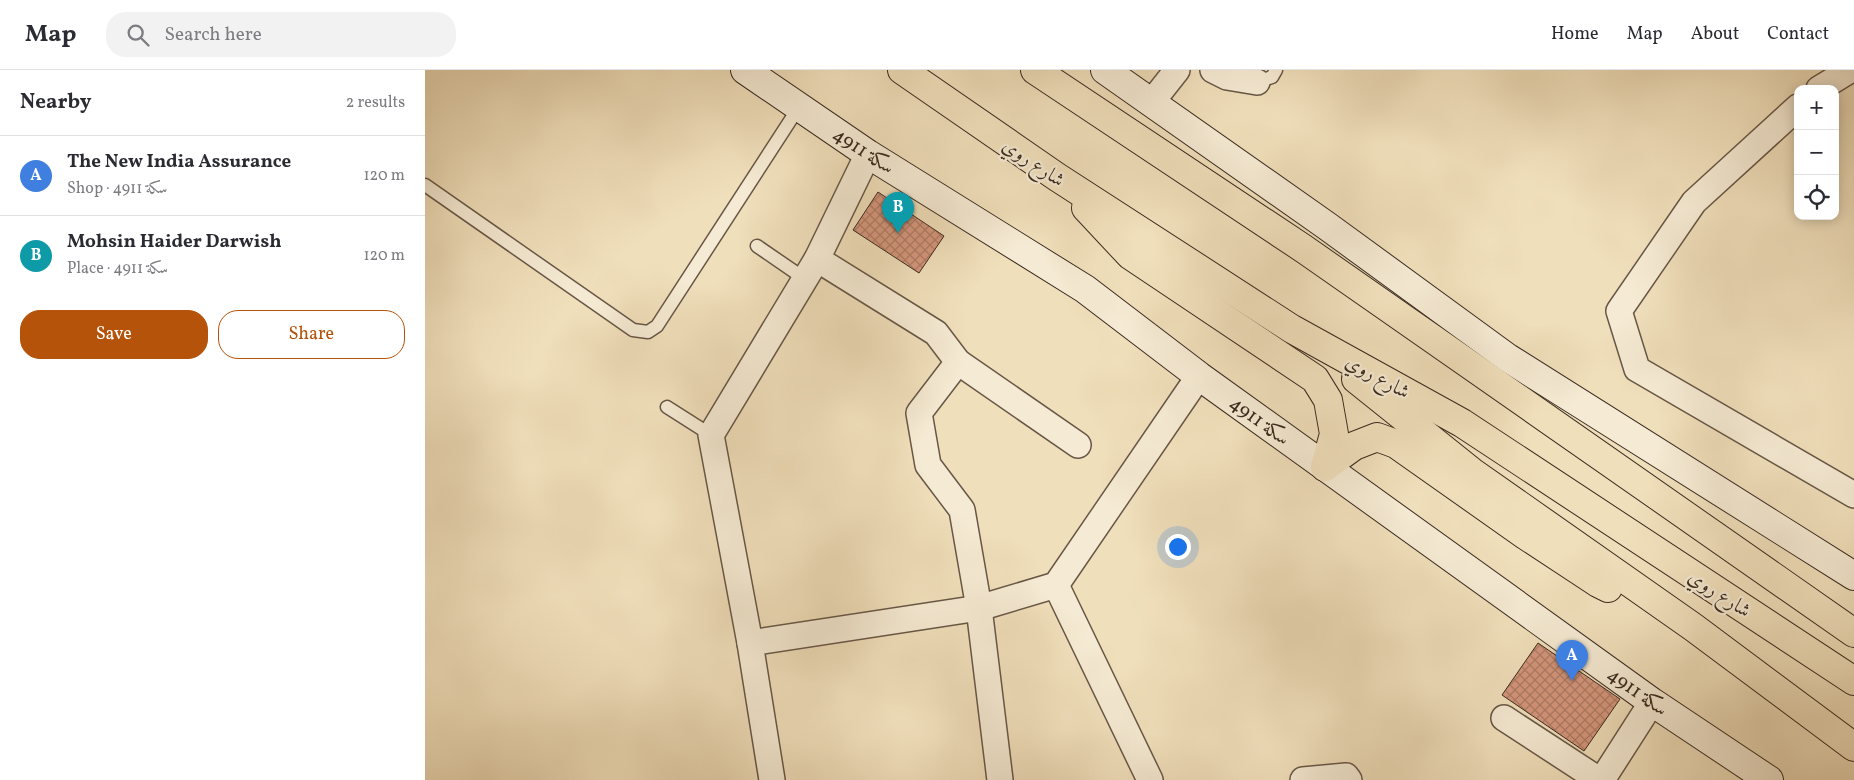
<!DOCTYPE html>
<html lang="en">
<head>
<meta charset="utf-8">
<style>
	:root { --surface:#fff; --page:#f2f2f3; --text:#2b2b33; --muted:#7c7c81; --line:#e1e1e2; --accent:#b45309 }
	body { margin:0; font-family:Vollkorn,Amiri,serif; background:var(--page); color:var(--text) }
	.controls { position:absolute; right:15px; top:15px; display:grid; overflow:hidden; border-radius:10px; box-shadow:0 2px 12px #0003 }
	.controls button { width:45px; height:45px; display:grid; place-items:center; padding:0; border:0; border-bottom:1px solid var(--line); background:var(--surface); color:var(--text); font:25px sans-serif }
	.you { position:absolute; left:752px; top:476px; width:18px; height:18px; margin:-12px; border:4px solid #fff; border-radius:50%; background:#1a73e8; box-shadow:0 0 0 8px #1a73e833 }
	.badge { display:grid; place-items:center; width:32px; height:32px; border-radius:50%; background:var(--accent); color:#fff; font-size:16px; font-weight:700 }
	.pin { position:absolute; translate:-50% -41px; filter:drop-shadow(0 1px 2px #0008) }
	.pin::after { content:''; position:absolute; top:26px; width:18px; height:15px; background:inherit; clip-path:polygon(0 0,100% 0,50% 100%) }
	.list { margin:0; padding:0; list-style:none }
	h2 { display:flex; justify-content:space-between; align-items:center; height:65px; margin:0; padding:0 20px; font-size:21px }
	h2 small { font-size:16px; font-weight:400; color:var(--muted) }
	.list li { display:grid; grid-template-columns:32px 1fr auto; gap:15px; align-items:center; box-sizing:border-box; height:80px; padding:0 20px; border-top:1px solid var(--line) }
	.list b { display:block; font-size:19px; white-space:nowrap }
	.list p { margin:0; font-size:16px; white-space:nowrap; color:var(--muted) }
	.list em { font-size:16px; font-style:normal; color:var(--muted) }
	.actions { display:flex; gap:10px; padding:15px 20px }
	.actions a { flex:1; padding:11px 0; border:1px solid var(--accent); border-radius:20px; text-align:center; font-size:18px; color:var(--accent) }
	.actions .main { background:var(--accent); color:#fff }
	.icon { flex:none; width:28px; height:28px; fill:none; stroke:currentColor; stroke-width:2; stroke-linecap:round; stroke-linejoin:round }
	.map { position:relative; flex:none; width:1429px; height:710px; overflow:hidden }
	header { display:flex; align-items:center; gap:30px; box-sizing:border-box; height:70px; padding:0 25px; background:var(--surface); border-bottom:1px solid var(--line) }
	header strong { font-size:24px }
	nav { display:flex; gap:28px; margin-inline-start:auto; font-size:18px }
	.search { width:350px; height:45px; background:var(--page); display:flex; align-items:center; gap:12px; box-sizing:border-box; padding:0 18px; border-radius:20px; color:var(--muted); font-size:19px }
	main { display:flex }
	aside { flex:1; background:var(--surface) }
	.map>svg:first-child { display:block }
</style>
</head>
<body>
<header>
<strong>Map</strong>
<div class="search"><svg class="icon" aria-label="search" viewBox="0 0 24 24"><circle cx="10" cy="10" r="6"/><path d="M15 15l6 6"/></svg>Search here</div>
<nav><a>Home</a><a>Map</a><a>About</a><a>Contact</a></nav>
</header>
<main>
<aside>
<h2>Nearby<small>2 results</small></h2>
<ul class="list">
<li><span class="badge" style="background:#3f7fe0">A</span><div><b>The New India Assurance</b><p>Shop · سكة 4911</p></div><em>120 m</em></li>
<li><span class="badge" style="background:#0f9aa8">B</span><div><b>Mohsin Haider Darwish</b><p>Place · سكة 4911</p></div><em>120 m</em></li>
</ul>
<div class="actions"><a class="main">Save</a><a>Share</a></div>
</aside>
<div class="map">
<svg width="1429" height="710" viewBox="0 0 1429 710">
	<defs>
		<pattern id="building-cross-hatch" width="8" height="8" patternUnits="userSpaceOnUse" patternTransform="scale(1.25)"><rect width="8" height="8" fill="#d5967c"/><path d="M0 0l8 8M0 8l8-8" fill="none" stroke="#ae7b65"/></pattern>
	</defs>
	<rect width="100%" height="100%" fill="#f0dfbb"/>
	<filter id="stains"><feTurbulence type="fractalNoise" baseFrequency=".004" numOctaves="4"/><feColorMatrix values="0 0 0 0 .2 0 0 0 0 .09 0 0 0 0 .02 0 0 0 .5 -.17"/></filter>
	<radialGradient id="worn" r=".72"><stop offset=".6" stop-color="#630" stop-opacity="0"/><stop offset="1" stop-color="#630" stop-opacity=".3"/></radialGradient>
	<g fill="url(#building-cross-hatch)" stroke="#3a2a1f">
		<polygon points="453,122 519,166 494,203 428,160"/>
		<polygon points="1113,573 1195,629 1159,681 1077,625"/>
	</g>
	<g fill="none" stroke-linecap="round" stroke-linejoin="round">
		<defs>
			<g id="lane">
				<polyline points="832,12 847,7 851,0"/>
				<polyline points="0,115 208,260 223,262 232,256 374,37"/>
				<polyline points="332,176 380,209"/>
				<polyline points="242,337 286,365"/>
			</g>
			<g id="street">
				<polyline points="788,0 802,7 832,12"/>
				<polyline points="1394,19 1425,0"/>
				<polyline points="726,33 752,0"/>
				<polyline points="1373,37 1269,132 1194,241 1212,299 1429,425"/>
				<polyline points="392,189 511,263 533,292 653,375"/>
				<polyline points="533,292 494,343 503,395 537,440 554,538 575,710"/>
				<polyline points="631,515 725,710"/>
				<polyline points="325,573 554,538 631,515 774,306"/>
				<polyline points="1079,648 1174,710"/>
				<polyline points="347,710 325,573 286,365 392,189 443,84"/>
				<polyline points="878,710 921,706 924,710"/>
				<polyline points="1177,710 1227,632"/>
			</g>
			<g id="secondary">
				<polyline points="320,0 443,84 660,219 774,306 1227,632 1344,710"/>
				<polyline points="680,0 902,156 1083,288 1429,506"/>
			</g>
			<g id="primary">
				<polyline points="477,0 632,107 867,259 1037,353 1429,611"/>
				<polyline points="610,0 879,179 1429,563"/>
				<polyline points="661,138 705,185 890,309 903,330 909,364 900,397"/>
				<polyline points="931,309 1047,402 1268,557 1429,677"/>
				<polyline points="900,397 929,376 952,367 971,374 1100,465 1173,513 1183,518"/>
			</g>
		</defs>
		<use href="#lane" stroke="#685746" stroke-width="15"/>
		<use href="#street" stroke="#685746" stroke-width="28"/>
		<use href="#secondary" stroke="#3a2a1f" stroke-width="30"/>
		<use href="#primary" stroke="#3a2a1f" stroke-width="30"/>
		<use href="#lane" stroke="#f5ead3" stroke-width="12"/>
		<use href="#street" stroke="#f5ead3" stroke-width="25"/>
		<use href="#secondary" stroke="#f5ead3" stroke-width="28"/>
		<use href="#primary" stroke="#f0dfbb" stroke-width="28"/>
	</g>
	<g text-anchor="middle" stroke-width="4.5" stroke-linejoin="round" paint-order="stroke">
		<g font-size="20" fill="#3a2a1f" stroke="#f5ead3">
			<text transform="translate(439 80) rotate(33)" y="7">سكة 4911</text>
			<text transform="translate(609 92) rotate(34)" y="7">شارع روي</text>
			<text transform="translate(953 306) rotate(29)" y="7">شارع روي</text>
			<text transform="translate(835 350) rotate(36)" y="7">سكة 4911</text>
			<text transform="translate(1295 523) rotate(33)" y="7">شارع روي</text>
			<text transform="translate(1213 621) rotate(35)" y="7">سكة 4911</text>
		</g>
	</g>
	<rect width="100%" height="100%" filter="url(#stains)"/>
	<rect width="100%" height="100%" fill="url(#worn)"/>
</svg>
<div class="controls">
<button>+</button>
<button>−</button>
<button><svg class="icon" aria-label="locate" viewBox="0 0 24 24"><circle cx="12" cy="12" r="6"/><path d="M12 2v4M12 18v4M2 12h4M18 12h4"/></svg></button>
</div>
<div class="you"></div>
<div class="pin badge" style="left:1147px;top:611px;background:#3f7fe0">A</div>
<div class="pin badge" style="left:473px;top:163px;background:#0f9aa8">B</div>
</div>
</main>
</body>
</html>
